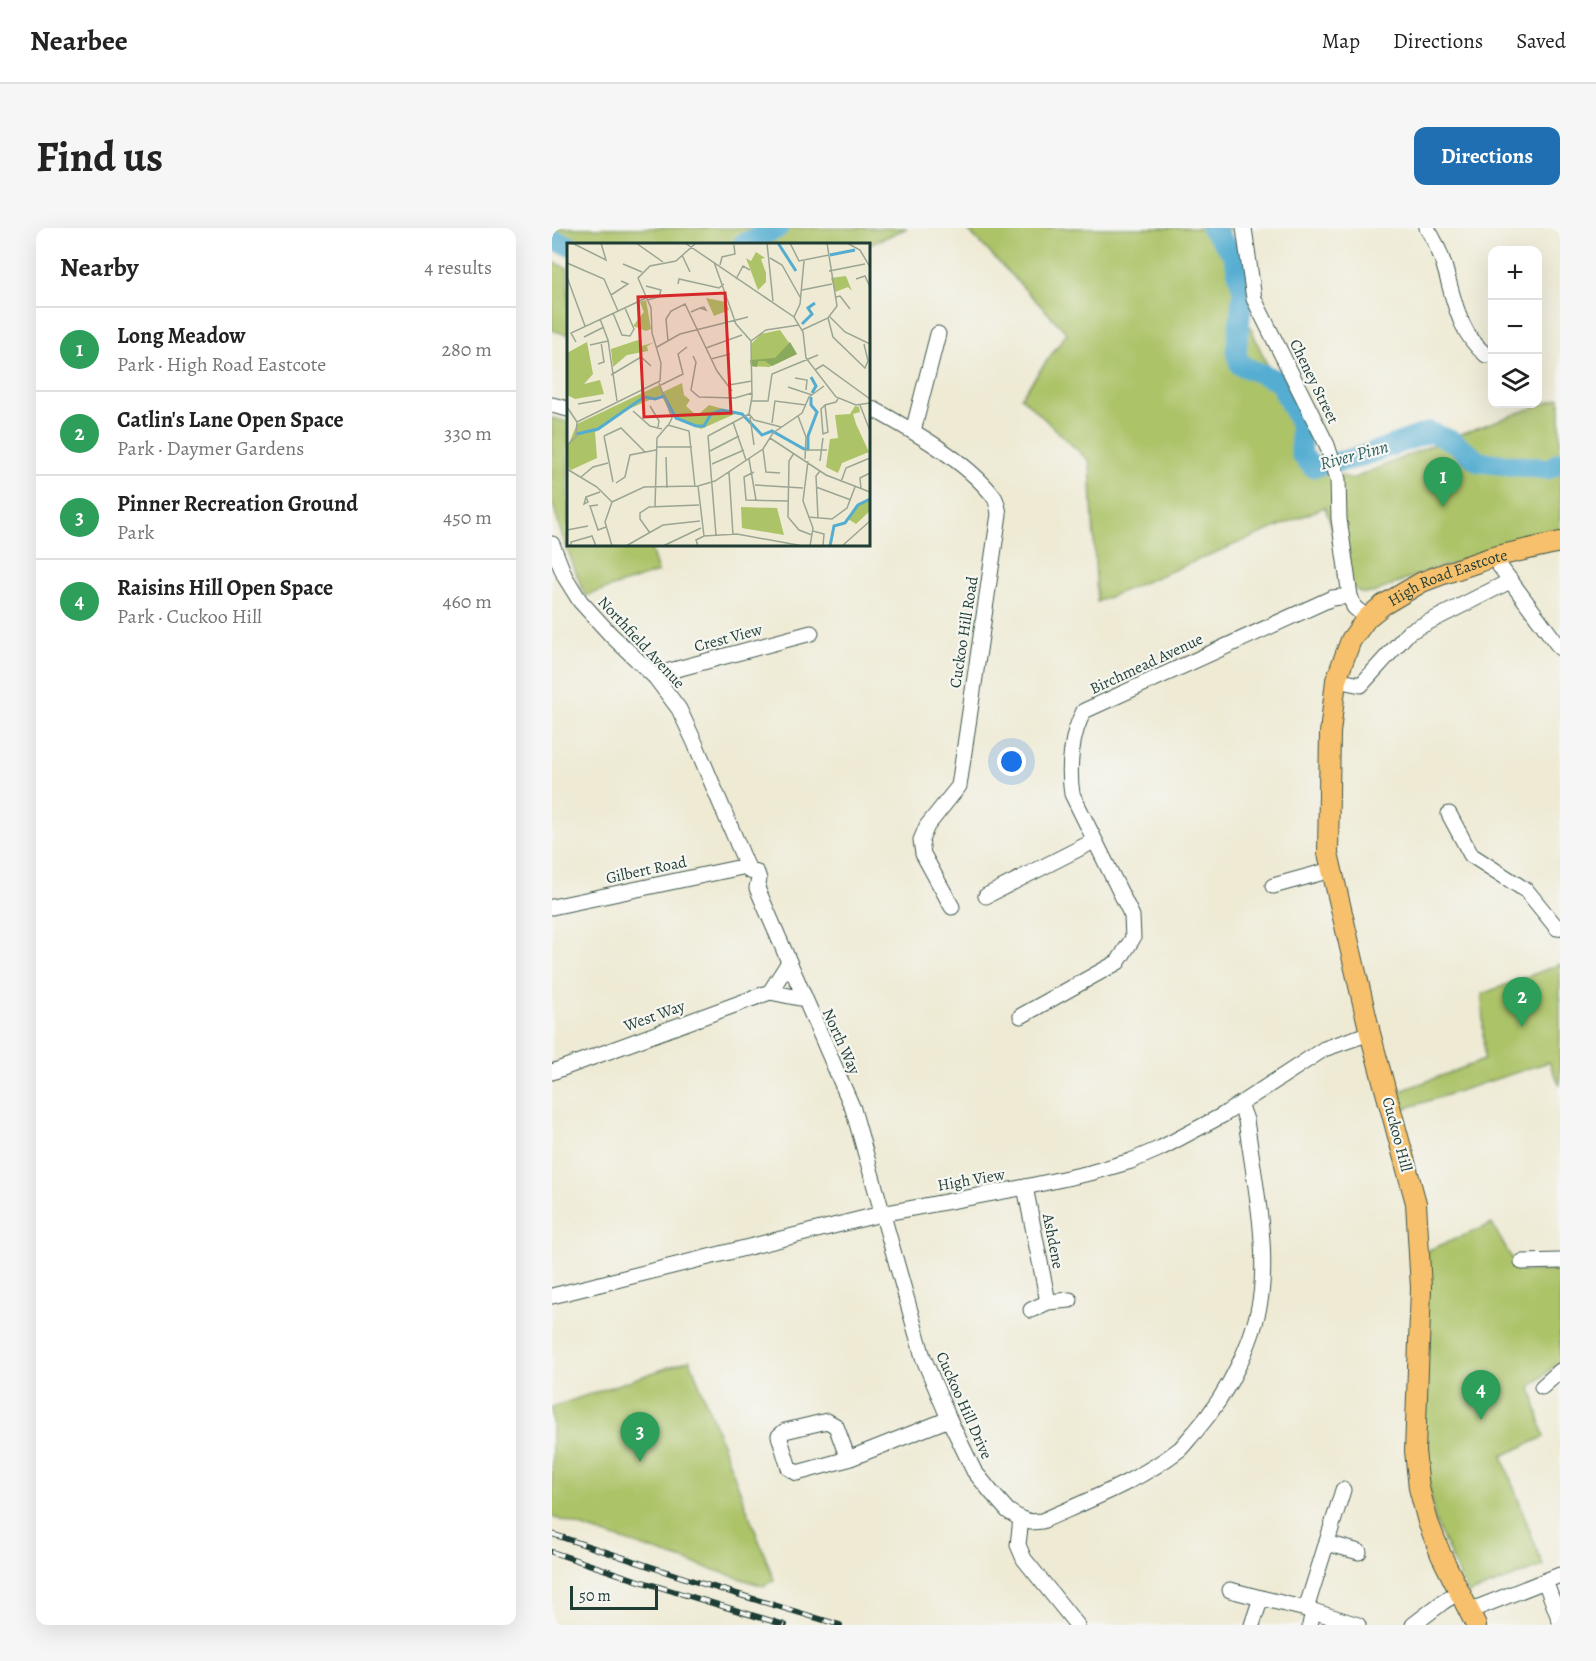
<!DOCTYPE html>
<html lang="en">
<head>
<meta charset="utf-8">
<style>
	:root { --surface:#fff; --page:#f6f6f6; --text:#222; --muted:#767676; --line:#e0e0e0; --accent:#1f6fb2 }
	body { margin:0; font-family:Alegreya,serif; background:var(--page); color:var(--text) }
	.controls { position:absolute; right:18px; top:18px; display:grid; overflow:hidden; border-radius:12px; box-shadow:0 6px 24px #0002 }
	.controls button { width:54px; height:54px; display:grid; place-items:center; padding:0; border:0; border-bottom:2px solid var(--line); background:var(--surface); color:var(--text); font:30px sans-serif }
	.scale { position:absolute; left:18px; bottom:15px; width:88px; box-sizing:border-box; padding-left:6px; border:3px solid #1f3d34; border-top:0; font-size:16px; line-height:21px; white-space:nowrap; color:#1f3d34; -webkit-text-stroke:4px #f6f6f2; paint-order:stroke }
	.you { position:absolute; left:460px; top:534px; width:21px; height:21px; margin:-15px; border:4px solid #fff; border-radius:50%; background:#1a73e8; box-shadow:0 0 0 9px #1a73e833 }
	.badge { display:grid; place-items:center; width:39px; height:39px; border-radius:50%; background:var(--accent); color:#fff; font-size:20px; font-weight:700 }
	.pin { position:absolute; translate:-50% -50px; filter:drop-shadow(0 2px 3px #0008) }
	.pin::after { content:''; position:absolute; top:32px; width:21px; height:18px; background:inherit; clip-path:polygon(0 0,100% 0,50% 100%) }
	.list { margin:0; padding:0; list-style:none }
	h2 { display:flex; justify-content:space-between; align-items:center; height:78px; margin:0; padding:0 24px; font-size:26px }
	h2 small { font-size:20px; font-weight:400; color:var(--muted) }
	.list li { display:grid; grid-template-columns:39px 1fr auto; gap:18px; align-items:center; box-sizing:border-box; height:84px; padding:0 24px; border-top:2px solid var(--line) }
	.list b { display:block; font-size:22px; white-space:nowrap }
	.list p { margin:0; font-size:20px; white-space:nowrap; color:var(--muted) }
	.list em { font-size:20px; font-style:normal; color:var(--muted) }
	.icon { flex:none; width:33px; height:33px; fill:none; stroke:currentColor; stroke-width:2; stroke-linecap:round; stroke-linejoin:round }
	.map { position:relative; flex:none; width:1008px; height:1397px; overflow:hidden; border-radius:12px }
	header { display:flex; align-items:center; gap:36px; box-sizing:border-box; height:84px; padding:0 30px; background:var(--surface); border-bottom:2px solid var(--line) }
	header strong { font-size:28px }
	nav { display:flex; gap:33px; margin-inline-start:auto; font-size:21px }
	.intro { display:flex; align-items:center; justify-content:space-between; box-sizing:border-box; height:144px; padding:0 36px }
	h1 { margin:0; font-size:42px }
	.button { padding:15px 27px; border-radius:12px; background:var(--accent); color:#fff; font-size:21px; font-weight:700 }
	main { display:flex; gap:36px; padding:0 36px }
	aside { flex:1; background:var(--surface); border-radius:12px; box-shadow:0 6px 24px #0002 }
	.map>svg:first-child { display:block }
</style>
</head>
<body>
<header>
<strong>Nearbee</strong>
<nav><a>Map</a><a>Directions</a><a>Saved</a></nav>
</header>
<div class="intro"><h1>Find us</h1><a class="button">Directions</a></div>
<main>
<aside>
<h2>Nearby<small>4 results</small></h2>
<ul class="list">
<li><span class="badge" style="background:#2e9e5b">1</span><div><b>Long Meadow</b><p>Park · High Road Eastcote</p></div><em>280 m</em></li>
<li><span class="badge" style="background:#2e9e5b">2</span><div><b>Catlin's Lane Open Space</b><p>Park · Daymer Gardens</p></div><em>330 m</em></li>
<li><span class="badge" style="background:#2e9e5b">3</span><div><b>Pinner Recreation Ground</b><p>Park</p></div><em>450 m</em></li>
<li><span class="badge" style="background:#2e9e5b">4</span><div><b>Raisins Hill Open Space</b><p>Park · Cuckoo Hill</p></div><em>460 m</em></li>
</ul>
</aside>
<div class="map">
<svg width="1008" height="1397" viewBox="0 0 1008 1397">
	<rect width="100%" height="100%" fill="#f6f6f2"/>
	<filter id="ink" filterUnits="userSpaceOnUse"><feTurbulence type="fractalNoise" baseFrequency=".0167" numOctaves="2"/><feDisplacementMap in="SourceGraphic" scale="12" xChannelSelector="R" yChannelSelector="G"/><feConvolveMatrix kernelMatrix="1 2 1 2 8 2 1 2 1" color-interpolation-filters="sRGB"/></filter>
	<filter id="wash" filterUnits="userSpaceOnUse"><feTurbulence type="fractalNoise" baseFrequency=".008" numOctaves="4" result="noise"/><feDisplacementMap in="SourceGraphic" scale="24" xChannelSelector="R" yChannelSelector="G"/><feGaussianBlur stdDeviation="1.35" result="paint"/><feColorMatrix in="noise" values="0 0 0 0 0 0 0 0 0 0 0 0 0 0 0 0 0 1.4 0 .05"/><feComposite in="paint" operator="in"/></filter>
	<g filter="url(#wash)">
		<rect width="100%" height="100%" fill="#eeead4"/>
		<g fill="#acc368" stroke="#66804e" stroke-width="1.5">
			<polygon points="0,0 355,0 317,17 16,16 16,18 0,13"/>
			<polygon points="414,0 676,0 682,63 761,239 800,251 895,211 1008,170 1008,307 875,343 821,365 809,365 798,357 773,279 545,374 538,234 469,169 515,105"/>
			<polygon points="0,34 16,40 16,107 0,102"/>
			<polygon points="0,190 16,194 16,316 98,317 106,344 33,368 10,307 0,273"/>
			<polygon points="1008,736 1008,858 997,834 848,882 843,865 932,832 930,766"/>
			<polygon points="940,996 967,1043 1008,1043 1008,1133 979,1159 992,1209 950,1228 991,1338 916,1366 883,1293 871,1218 874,1023"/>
			<polygon points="138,1132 222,1352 211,1358 0,1289 0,1179"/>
		</g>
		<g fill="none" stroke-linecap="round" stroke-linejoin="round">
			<g stroke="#54add1" stroke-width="21">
				<polyline points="659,0 681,25 691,64 684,124 688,137 727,153 748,196 749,226 761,239 804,230 878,204 902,214 927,234 996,241 1008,234"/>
				<polyline points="0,12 16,17"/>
				<polyline points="191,16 226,0"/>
			</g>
		</g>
	</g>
	<g filter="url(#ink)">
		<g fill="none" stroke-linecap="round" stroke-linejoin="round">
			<defs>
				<g id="minor">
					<polyline points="692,0 702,71 775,217 786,251 787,291 798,368 802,379 815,390"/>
					<path d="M875 0C882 11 887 22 891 34 902 69 905 103 934 127"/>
					<polyline points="0,177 16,181"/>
					<path d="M316 181 323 182C361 203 415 233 442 269 445 273 446 281 447 286L407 558 375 598 369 612 371 626 400 679"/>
					<polyline points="361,203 386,106"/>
					<path d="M0 316 13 349 28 373 59 407 103 449 127 481 143 515 195 638 198 643 205 645 207 651 205 660 301 881 371 1129 397 1191 422 1243 440 1265 456 1283 469 1291 479 1294 490 1293C537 1272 587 1253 628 1221 633 1216 638 1209 643 1204 676 1166 707 1107 710 1056 714 1004 701 944 694 892L688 876"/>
					<polyline points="941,329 1008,420"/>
					<polyline points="103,449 114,444 259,405"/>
					<polyline points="784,452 809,457 857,404 958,353"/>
					<polyline points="897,586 919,627 975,663 1005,700 1008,699"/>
					<polyline points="721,658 779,642"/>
					<polyline points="434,668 542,613"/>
					<polyline points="0,679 195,638"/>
					<polyline points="218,764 237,734"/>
					<path d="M469 788 566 734 581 710 580 688 520 566C516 540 519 506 532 483L780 370 798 368"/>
					<polyline points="0,844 218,764 252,771"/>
					<polyline points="473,959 496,1074"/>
					<polyline points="970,1034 1008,1033"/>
					<polyline points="0,1068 329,986 473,959 538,945 579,933 609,920 671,887 772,821 818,805"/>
					<polyline points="479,1082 496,1074 518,1072"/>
					<polyline points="990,1159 1008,1143"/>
					<polyline points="296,1231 284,1198 275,1193 233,1203 227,1208 237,1240 245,1245 296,1231 397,1191"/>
					<polyline points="469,1291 466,1317 472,1331 525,1397"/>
					<polyline points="775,1315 807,1324"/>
					<polyline points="993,1353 1008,1393"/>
					<polyline points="678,1362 709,1370"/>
					<polyline points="761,1383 754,1381 791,1262"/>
					<polyline points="917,1383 1008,1347"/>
					<polyline points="700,1397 709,1370 754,1381"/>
					<polyline points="758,1397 761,1383 806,1397"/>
					<polyline points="861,1397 891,1374 907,1364"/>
				</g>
				<g id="major">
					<path id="s1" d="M924 1397 889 1327 876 1294 867 1260 863 1223 869 1060 864 975 818 805 776 625 778 505 784 452 799 412 815 390 831 377 870 354 894 345 941 329 1008 314"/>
				</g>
			</defs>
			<use href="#minor" stroke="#3e574c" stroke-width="17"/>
			<use href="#major" stroke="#3e574c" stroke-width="22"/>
			<use href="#minor" stroke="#fff" stroke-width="15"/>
			<use href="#major" stroke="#f7c06c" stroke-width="20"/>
			<defs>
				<g id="rail">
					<polyline points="0,1306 145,1354 288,1397"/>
					<polyline points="0,1324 81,1351 233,1397"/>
				</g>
			</defs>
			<use href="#rail" stroke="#1f3d34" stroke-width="6"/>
			<use href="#rail" stroke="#f6f6f2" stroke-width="4" stroke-dasharray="11" stroke-linecap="butt"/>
		</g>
	</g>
	<g text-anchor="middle" stroke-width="4.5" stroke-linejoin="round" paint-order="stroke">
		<g font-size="16" fill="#1f3d34" stroke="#f6f6f2">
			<text transform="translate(763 153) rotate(64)" y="6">Cheney Street</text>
			<text dy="6" stroke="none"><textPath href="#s1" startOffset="1130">High Road Eastcote</textPath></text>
			<text transform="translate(411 404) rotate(-81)" y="6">Cuckoo Hill Road</text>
			<text transform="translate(176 409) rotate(-15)" y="6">Crest View</text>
			<text transform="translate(90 414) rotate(47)" y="6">Northfield Avenue</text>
			<text transform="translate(594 435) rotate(-25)" y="6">Birchmead Avenue</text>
			<text transform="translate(94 641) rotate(-12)" y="6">Gilbert Road</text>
			<text transform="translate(102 787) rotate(-20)" y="6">West Way</text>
			<text transform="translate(290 813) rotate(66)" y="6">North Way</text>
			<text transform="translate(846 906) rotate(75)" y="6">Cuckoo Hill</text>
			<text transform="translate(419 951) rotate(-10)" y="6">High View</text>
			<text transform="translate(502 1013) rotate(79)" y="6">Ashdene</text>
			<text transform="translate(413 1177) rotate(66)" y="6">Cuckoo Hill Drive</text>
		</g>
		<g font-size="18" font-style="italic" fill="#2f5f63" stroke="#f6f6f2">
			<text transform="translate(802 227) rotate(-15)" y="6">River Pinn</text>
		</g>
	</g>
	<g transform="translate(15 15)">
		<rect width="303" height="303" fill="#eeead4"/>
		<path d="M189 9 198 15 194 16 199 30V39L191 47 179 15 184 18ZM279 33 285 48 281 44 268 49 264 35ZM139 55 159 59 162 67 147 73ZM79 57 84 86 79 88 66 83 77 69 73 59ZM213 87 230 111 202 124 184 123 185 100 194 91ZM71 97 75 103 88 99 80 103 81 108 60 112 46 124 44 106ZM20 99 26 131 17 141 33 137 37 151 8 156 0 152V110ZM115 140 117 152 123 157 119 163 130 173 142 162 170 170 134 186 106 174 94 152 57 168 28 189 30 215 4 227 0 224V205L10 181 92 142 96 149ZM288 163 292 164 293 169 286 171 289 181 302 209 275 220 271 230 259 224 263 196 271 195 268 172 283 171ZM303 256V268L289 281 281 276 289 262ZM174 264 210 265 217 292 175 285Z" fill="#acc368"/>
		<path d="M223 99 230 111 205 123 198 118H191L190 124 184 123 183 117 208 115Z" fill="#89a95c"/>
		<path fill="none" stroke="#54add1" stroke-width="3" d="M211 0 229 28M263 12 288 7M235 81 245 71 241 65 248 60M244 134 249 143 245 150M10 191 31 186 77 154 88 156 97 153 109 175 129 183H137L144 171 155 167 175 171 195 192 205 188 237 206H241V193L250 169 244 162V154M263 303 267 283 278 280 291 262 303 256"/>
		<path fill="none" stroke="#9ba594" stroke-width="1.5" d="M5 0 39 17 34 0M69 0 96 19M118 0 227 74 236 89 239 115 269 154 289 162 303 160M200 0 206 58M223 0 232 18 262 12M280 0 293 7 303 24M115 12 123 29M203 15 215 22 233 54M147 19 169 81 184 98M0 20 37 36 51 68M56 21 75 29M153 22 155 14 168 11 167 2M262 28 298 21M0 34 18 83M169 36 176 23 183 27M289 36 298 33 303 44M111 41 112 36 152 45 157 41M79 43 94 47 92 54 80 57M235 47 265 41M44 52 61 41 54 38M269 54 273 53 283 66M124 69 133 65 137 64 139 67 133 65M46 70 55 92 63 93 67 86 58 65M262 73 278 89 303 101M227 74 233 61 237 18M261 75 266 94 298 125 301 118 297 101M33 76 41 97 50 158M235 87 261 75 270 63 260 0M17 94 37 84M101 98 99 76 104 68 118 61 150 128 165 148M184 98 199 87 232 82M9 99 4 90 79 55M23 102 41 98M90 104 113 91 181 74M139 105 175 92M126 113 129 119 124 147 132 154 168 155 185 150M144 116 163 111M31 121 37 119 34 99M248 127 256 122 303 156M44 132 74 114 84 123M228 135 240 137 239 147M92 140 105 175 101 183M94 142 116 131 111 111 120 104M162 142 185 138M221 144 245 152M185 158H201L205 131 251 112M11 161 34 157M258 162 261 189 256 191 254 166 258 162 269 159 271 156M293 162 303 188M83 163 92 178 91 184M0 164 10 179M66 168 83 183 95 186M182 171 185 154 184 98M182 171 187 177 214 184M231 173 239 194 238 216M183 174 187 202M166 179 179 217M205 180 208 158 239 162M101 182 122 188 128 244M37 193 54 185 78 209M37 193 46 239M203 195 259 232 303 249M0 202 9 194 10 179 93 138 94 120 85 90 84 65 71 35 83 23 109 18 129 0M90 204H125M196 206 199 229 213 230M239 207H260M143 208 172 193M227 210 222 218 221 274 232 287 245 292M99 214 100 245M182 216 189 257M241 218 236 258 246 285 243 303M253 218 256 195M145 221 177 207M0 226 30 244 45 259M162 229 166 292M187 229 177 234 179 257 221 258M14 234 26 224 41 220M274 239 279 225 303 215M49 240 58 234 63 212 89 207M188 242 236 245M131 243 137 293M249 244 284 257M294 246 293 235 303 230M19 254 17 261 21 259 19 254 33 249M45 259 77 244 131 243 148 238 196 206 206 190 235 170 242 154 257 143M45 259 38 279 45 303M31 262 23 263 31 287 39 284M88 264 90 195 101 182M241 274 265 276 280 265 288 244M251 275 249 233 253 228M0 287 21 283M246 288 257 291 256 303M83 290 73 276V270L82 264 132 262M149 292 141 193 182 171M4 303V299L25 293 29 303M59 303 96 282 133 278M96 303 134 285M131 303 129 297 137 293 170 291 236 303M275 303 303 278"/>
		<path fill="#d62828" fill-opacity="0.15" stroke="#d62828" stroke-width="3" d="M158 50 164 170 77 174 71 54Z"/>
		<rect width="303" height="303" fill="none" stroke="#1f3d34" stroke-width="3"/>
	</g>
</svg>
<div class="controls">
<button>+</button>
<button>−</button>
<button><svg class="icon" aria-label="layers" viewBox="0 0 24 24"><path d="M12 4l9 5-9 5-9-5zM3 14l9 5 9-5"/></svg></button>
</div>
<div class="scale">50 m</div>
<div class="you"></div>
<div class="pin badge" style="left:891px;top:279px;background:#2e9e5b">1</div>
<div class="pin badge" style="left:970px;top:799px;background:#2e9e5b">2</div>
<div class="pin badge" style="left:88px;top:1234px;background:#2e9e5b">3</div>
<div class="pin badge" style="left:929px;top:1192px;background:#2e9e5b">4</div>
</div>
</main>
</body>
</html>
